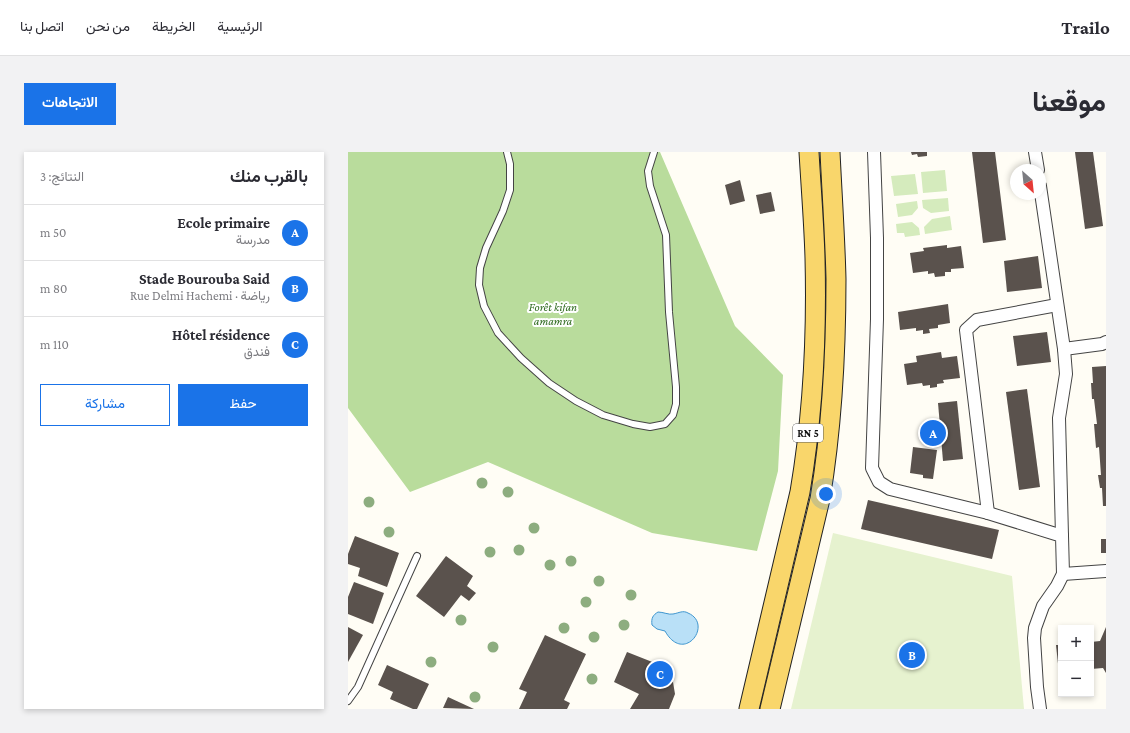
<!DOCTYPE html>
<html lang="ar">
<head>
<meta charset="utf-8">
<style>
	:root { --surface:#fff; --page:#f2f2f3; --text:#2b2b33; --muted:#7c7c81; --line:#e1e1e2; --accent:#1a73e8 }
	body { margin:0; font-family:"Crimson Pro",Vazirmatn,serif; background:var(--page); color:var(--text); direction:rtl }
	.controls { position:absolute; right:12px; bottom:12px; display:grid; overflow:hidden; border-radius:0px; box-shadow:0 2px 6px #0003 }
	.controls button { width:36px; height:36px; display:grid; place-items:center; padding:0; border:0; border-bottom:1px solid var(--line); background:var(--surface); color:var(--text); font:20px sans-serif }
	.compass { position:absolute; left:662px; top:12px; width:36px; height:36px; border-radius:50%; background:var(--surface); box-shadow:0 2px 6px #0003; rotate:153deg }
	.you { position:absolute; left:478px; top:342px; width:14px; height:14px; margin:-10px; border:3px solid #fff; border-radius:50%; background:#1a73e8; box-shadow:0 0 0 6px #1a73e833 }
	.badge { display:grid; place-items:center; width:26px; height:26px; border-radius:50%; background:var(--accent); color:#fff; font-size:13px; font-weight:700 }
	.pin { position:absolute; translate:-50% -50%; border:2px solid #fff; box-shadow:0 1px 4px #0006 }
	.list { margin:0; padding:0; list-style:none }
	h2 { display:flex; justify-content:space-between; align-items:center; height:52px; margin:0; padding:0 16px; font-size:17px }
	h2 small { font-size:13px; font-weight:400; color:var(--muted) }
	.list li { display:grid; grid-template-columns:26px 1fr auto; gap:12px; align-items:center; box-sizing:border-box; height:56px; padding:0 16px; border-top:1px solid var(--line) }
	.list b { display:block; font-size:15px; white-space:nowrap }
	.list p { margin:0; font-size:13px; white-space:nowrap; color:var(--muted) }
	.list em { font-size:13px; font-style:normal; color:var(--muted) }
	.actions { display:flex; gap:8px; padding:12px 16px }
	.actions a { flex:1; padding:9px 0; border:1px solid var(--accent); border-radius:0px; text-align:center; font-size:14px; color:var(--accent) }
	.actions .main { background:var(--accent); color:#fff }
	.map { position:relative; flex:none; width:758px; height:557px; overflow:hidden; direction:ltr; border-radius:0px }
	header { display:flex; align-items:center; gap:24px; box-sizing:border-box; height:56px; padding:0 20px; background:var(--surface); border-bottom:1px solid var(--line) }
	header strong { font-size:19px }
	nav { display:flex; gap:22px; margin-inline-start:auto; font-size:14px }
	.intro { display:flex; align-items:center; justify-content:space-between; box-sizing:border-box; height:96px; padding:0 24px }
	h1 { margin:0; font-size:28px }
	.button { padding:10px 18px; border-radius:0px; background:var(--accent); color:#fff; font-size:14px; font-weight:700 }
	main { display:flex; gap:24px; padding:0 24px }
	aside { flex:1; background:var(--surface); border-radius:0px; box-shadow:0 2px 6px #0003 }
	.map>svg:first-child { display:block }
</style>
</head>
<body>
<header>
<strong>Trailo</strong>
<nav><a>الرئيسية</a><a>الخريطة</a><a>من نحن</a><a>اتصل بنا</a></nav>
</header>
<div class="intro"><h1>موقعنا</h1><a class="button">الاتجاهات</a></div>
<main>
<div class="map">
<svg width="758" height="557" viewBox="0 0 758 557">
	<rect width="100%" height="100%" fill="#fffdf5"/>
	<g fill="#d5ebbd">
		<polygon points="597,18 599,39 575,41 573,20"/>
		<polygon points="567,22 570,42 546,44 543,24"/>
		<polygon points="600,46 601,59 583,61 575,56 574,48"/>
		<polygon points="569,49 570,56 564,63 550,65 548,52"/>
		<polygon points="602,64 604,78 577,82 576,75 584,67"/>
		<polygon points="564,70 571,76 572,83 557,85 556,81 549,81 548,72"/>
	</g>
	<polygon fill="#b9dc9c" points="0,0 312,0 387,174 435,223 430,319 409,399 304,381 140,310 62,340 0,256"/>
	<polygon fill="#e6f2cf" points="485,381 664,424 676,557 443,557"/>
	<path fill="#b9e0f7" stroke="#3f96cf" d="M310 460C315 460 321 463 325 462 331 461 335 458 340 461 366 472 336 513 317 479L309 477 304 473C303 466 305 463 310 460Z"/>
	<g fill="#5a524d">
		<polygon points="563,0 579,0 579,4 570,5 569,2 564,3"/>
		<polygon points="624,0 647,0 658,88 635,91"/>
		<polygon points="727,0 745,0 755,74 737,77"/>
		<polygon points="392,28 397,49 382,53 377,33"/>
		<polygon points="423,40 427,59 412,62 408,43"/>
		<polygon points="599,93 599,96 613,94 616,116 603,117 603,120 597,120 597,124 587,125 586,121 580,122 580,119 565,121 562,101 576,99 575,96"/>
		<polygon points="690,104 694,136 659,140 656,109"/>
		<polygon points="600,152 602,171 590,173 590,176 581,177 582,181 575,182 575,178 568,179 568,176 552,178 550,160"/>
		<polygon points="699,180 703,210 669,214 665,184"/>
		<polygon points="593,200 594,206 609,204 612,226 595,228 596,231 589,232 589,235 582,236 582,233 575,234 574,231 559,233 556,212 569,210 568,204"/>
		<polygon points="758,214 758,354 755,354 754,336 752,336 750,323 753,323 751,295 748,296 746,272 749,272 746,247 744,247 743,231 745,231 744,215"/>
		<polygon points="679,237 692,335 671,338 658,240"/>
		<polygon points="609,249 615,307 595,309 590,251"/>
		<polygon points="565,295 589,298 585,327 575,326 575,323 562,321"/>
		<polygon points="520,348 651,378 644,407 513,377"/>
		<polygon points="7,384 51,401 39,435 10,424 12,416 0,412 0,402"/>
		<rect x="753" y="387" width="5" height="14"/>
		<polygon points="98,404 125,424 119,434 128,441 121,449 113,443 96,465 68,444"/>
		<polygon points="6,430 36,441 25,472 0,462 0,445"/>
		<polygon points="0,475 15,483 0,510"/>
		<polygon points="758,475 758,521 755,516 743,517 743,490 752,489"/>
		<polygon points="197,483 238,502 216,548 222,551 219,557 171,557 179,540 171,537"/>
		<polygon points="708,493 713,493 713,521 711,521"/>
		<polygon points="279,500 317,515 325,530 327,542 321,557 282,557 291,542 266,530"/>
		<polygon points="39,513 81,532 69,557 65,557 42,547 45,540 30,533"/>
		<polygon points="100,545 126,557 95,556"/>
	</g>
	<g fill="none" stroke-linecap="round" stroke-linejoin="round">
		<defs>
			<g id="lane">
				<polyline points="159,0 162,12 162,38 155,59 138,96 132,116 131,133 136,154 150,181 173,206 201,231 228,249 255,263 285,272 302,275 317,272 325,263 328,252 328,235 321,160 318,83 302,34 300,19 306,0"/>
				<polyline points="0,549 10,535 69,404"/>
			</g>
			<g id="street">
				<polyline points="526,0 529,86 529,167 524,316 531,330 542,337 640,361 714,384 715,422 709,434 695,454 687,476 686,486 689,535 692,557"/>
				<polyline points="687,0 690,18"/>
				<polyline points="692,34 716,197 718,222 711,266 714,384"/>
				<polyline points="716,197 754,192 758,190"/>
				<polyline points="640,361 618,178 629,168 709,153"/>
				<polyline points="715,422 758,419"/>
			</g>
			<g id="primary">
				<path d="M401 557 452 340C465 263 469 185 467 106 466 71 463 35 461 0"/>
				<path d="M422 557 472 347C484 275 488 201 488 127 487 85 484 42 482 0"/>
			</g>
		</defs>
		<use href="#lane" stroke="#444" stroke-width="8"/>
		<use href="#street" stroke="#444" stroke-width="14"/>
		<use href="#primary" stroke="#222" stroke-width="21"/>
		<use href="#lane" stroke="#fff" stroke-width="6"/>
		<use href="#street" stroke="#fff" stroke-width="12"/>
		<use href="#primary" stroke="#f9d66b" stroke-width="19"/>
	</g>
	<g fill="#8dad7f">
		<circle cx="134" cy="331" r="5.5"/>
		<circle cx="160" cy="340" r="5.5"/>
		<circle cx="21" cy="350" r="5.5"/>
		<circle cx="186" cy="376" r="5.5"/>
		<circle cx="41" cy="380" r="5.5"/>
		<circle cx="171" cy="398" r="5.5"/>
		<circle cx="142" cy="400" r="5.5"/>
		<circle cx="223" cy="409" r="5.5"/>
		<circle cx="202" cy="413" r="5.5"/>
		<circle cx="251" cy="429" r="5.5"/>
		<circle cx="283" cy="443" r="5.5"/>
		<circle cx="238" cy="450" r="5.5"/>
		<circle cx="113" cy="468" r="5.5"/>
		<circle cx="276" cy="473" r="5.5"/>
		<circle cx="216" cy="476" r="5.5"/>
		<circle cx="246" cy="485" r="5.5"/>
		<circle cx="145" cy="495" r="5.5"/>
		<circle cx="83" cy="510" r="5.5"/>
		<circle cx="244" cy="527" r="5.5"/>
		<circle cx="127" cy="545" r="5.5"/>
	</g>
	<g text-anchor="middle" stroke-width="4" stroke-linejoin="round" paint-order="stroke">
		<rect fill="#fff" stroke="#585858" stroke-width="1" x="445" y="272" width="30" height="18" rx="3"/>
		<g font-size="11" font-weight="bold" fill="#111">
			<text x="460" y="285">RN 5</text>
		</g>
		<g font-size="12" font-style="italic" fill="#2f6b1f" stroke="#fff">
			<text x="205" y="159">Forêt kifan<tspan x="205" dy="14">amamra</tspan></text>
		</g>
	</g>
</svg>
<div class="controls">
<button>+</button>
<button>−</button>
</div>
<svg class="compass" viewBox="-18 -18 36 36"><path d="M0-13l5 13h-10z" fill="#e53935"/><path d="M0 13l5-13h-10z" fill="#7c7c81"/></svg>
<div class="you"></div>
<div class="pin badge" style="left:585px;top:281px">A</div>
<div class="pin badge" style="left:564px;top:503px">B</div>
<div class="pin badge" style="left:312px;top:522px">C</div>
</div>
<aside>
<h2>بالقرب منك<small>النتائج: 3</small></h2>
<ul class="list">
<li><span class="badge">A</span><div><b>Ecole primaire</b><p>مدرسة</p></div><em>50 m</em></li>
<li><span class="badge">B</span><div><b>Stade Bourouba Said</b><p>رياضة · Rue Delmi Hachemi</p></div><em>80 m</em></li>
<li><span class="badge">C</span><div><b>Hôtel résidence</b><p>فندق</p></div><em>110 m</em></li>
</ul>
<div class="actions"><a class="main">حفظ</a><a>مشاركة</a></div>
</aside>
</main>
</body>
</html>
